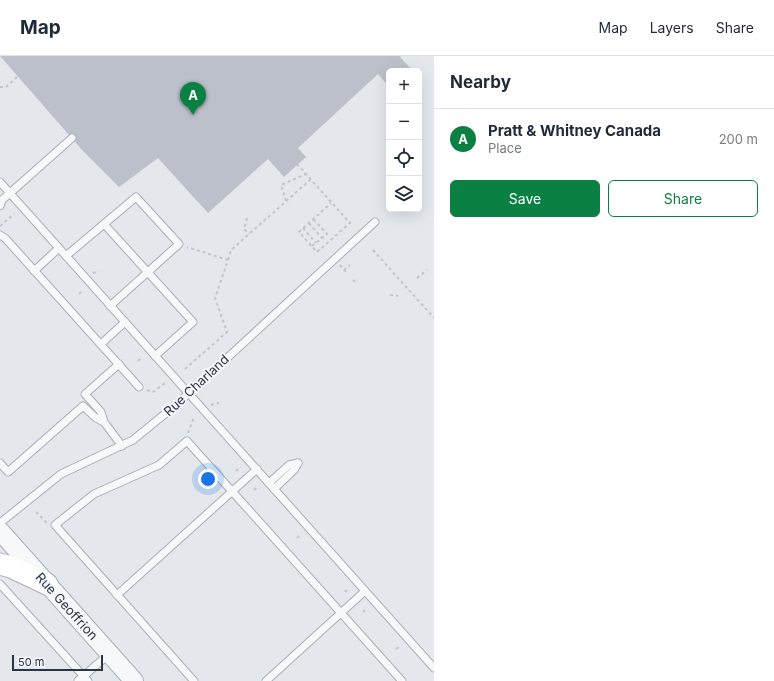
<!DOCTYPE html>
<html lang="en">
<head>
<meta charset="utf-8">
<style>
	:root { --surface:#fff; --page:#f2f2f3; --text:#1f2937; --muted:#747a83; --line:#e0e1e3; --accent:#0b8043 }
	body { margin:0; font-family:Inter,sans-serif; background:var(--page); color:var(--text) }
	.controls { position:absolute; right:12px; top:12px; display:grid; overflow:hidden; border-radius:6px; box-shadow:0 4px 16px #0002 }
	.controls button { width:36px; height:36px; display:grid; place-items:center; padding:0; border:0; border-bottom:1px solid var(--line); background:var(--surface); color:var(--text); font:20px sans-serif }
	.scale { position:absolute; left:12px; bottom:10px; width:91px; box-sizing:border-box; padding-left:4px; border:2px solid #2b3445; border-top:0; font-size:11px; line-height:14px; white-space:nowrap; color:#2b3445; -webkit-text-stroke:3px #f4f6f9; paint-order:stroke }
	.you { position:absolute; left:208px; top:423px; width:14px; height:14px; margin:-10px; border:3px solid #fff; border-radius:50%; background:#1a73e8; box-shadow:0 0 0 6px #1a73e833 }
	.badge { display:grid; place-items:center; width:26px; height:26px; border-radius:50%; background:var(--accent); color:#fff; font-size:13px; font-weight:700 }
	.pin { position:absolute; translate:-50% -33px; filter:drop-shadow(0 1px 2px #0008) }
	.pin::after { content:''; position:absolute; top:21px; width:14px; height:12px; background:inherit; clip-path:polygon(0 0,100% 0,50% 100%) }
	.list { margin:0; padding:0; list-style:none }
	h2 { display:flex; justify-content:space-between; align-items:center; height:52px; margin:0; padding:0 16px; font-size:17px }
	h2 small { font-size:13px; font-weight:400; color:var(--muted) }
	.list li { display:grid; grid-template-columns:26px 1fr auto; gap:12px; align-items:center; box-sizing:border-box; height:60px; padding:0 16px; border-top:1px solid var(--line) }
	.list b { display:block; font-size:15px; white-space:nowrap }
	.list p { margin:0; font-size:13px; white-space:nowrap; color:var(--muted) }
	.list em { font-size:13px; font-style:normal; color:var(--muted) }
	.actions { display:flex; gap:8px; padding:12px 16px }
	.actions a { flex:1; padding:9px 0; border:1px solid var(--accent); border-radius:6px; text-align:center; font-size:14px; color:var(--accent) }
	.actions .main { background:var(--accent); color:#fff }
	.icon { flex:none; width:22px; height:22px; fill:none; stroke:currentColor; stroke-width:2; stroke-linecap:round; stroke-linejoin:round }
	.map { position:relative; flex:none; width:434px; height:625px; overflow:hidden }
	header { display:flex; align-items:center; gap:24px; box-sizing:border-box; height:56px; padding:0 20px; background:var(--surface); border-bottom:1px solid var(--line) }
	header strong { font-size:19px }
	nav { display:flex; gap:22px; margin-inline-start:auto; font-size:14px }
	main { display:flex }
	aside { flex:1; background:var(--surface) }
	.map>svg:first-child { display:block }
</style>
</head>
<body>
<header>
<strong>Map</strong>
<nav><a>Map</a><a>Layers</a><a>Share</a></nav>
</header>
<main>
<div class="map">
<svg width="434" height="625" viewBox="0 0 434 625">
	<rect width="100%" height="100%" fill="#e4e7ec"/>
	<polygon fill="#bbc0ca" points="0,0 401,0 400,1 413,15 389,15 389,31 378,18 298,92 306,101 284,121 268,103 208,157 158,102 119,131 83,95"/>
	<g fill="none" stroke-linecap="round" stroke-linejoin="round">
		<defs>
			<g id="service">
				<polyline points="0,126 434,612"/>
				<polyline points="0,150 2,144 10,137 72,82"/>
				<polyline points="104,168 193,266 155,300"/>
				<polyline points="0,179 5,182 139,331"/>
				<polyline points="66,200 136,141 179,188 110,250"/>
				<polyline points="34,215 59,192"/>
				<polyline points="101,288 125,266"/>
				<polyline points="104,366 101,356 85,338 119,308"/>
				<polyline points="0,407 8,416 83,350 96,362 104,366 122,390"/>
				<polyline points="269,427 289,409 298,407"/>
				<polyline points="274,433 294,414 298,407"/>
				<polyline points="0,467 61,418 133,384 177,348 375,166"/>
				<polyline points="0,528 88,625"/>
				<polyline points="117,539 257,413"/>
				<polyline points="78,625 109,598"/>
				<polyline points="194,625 55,469 94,438 159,409 187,385 402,625"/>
				<polyline points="266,625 365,535"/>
			</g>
			<polyline id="tertiary" points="0,475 134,625"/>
			<polyline id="secondary" points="0,508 11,511 47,528"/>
		</defs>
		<use href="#service" stroke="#a9aeb7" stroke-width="9"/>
		<use href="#tertiary" stroke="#a9aeb7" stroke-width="20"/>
		<use href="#secondary" stroke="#a9aeb7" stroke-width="23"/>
		<g stroke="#c2c5cb" stroke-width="2" stroke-dasharray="3 3" stroke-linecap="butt">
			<polyline points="0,31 6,31 18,20"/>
			<polyline points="297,108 350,167 317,196 299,176 331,147"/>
			<polyline points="286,145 281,129 306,118"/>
			<polyline points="247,162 244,173 249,178"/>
			<polyline points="309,167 322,182"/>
			<polyline points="0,170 14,158"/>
			<polyline points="303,172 316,187"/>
			<polyline points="312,190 327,178 313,163"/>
			<polyline points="373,194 434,262"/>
			<polyline points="228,204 231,194 310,124"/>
			<polyline points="340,209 346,216"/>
			<polyline points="344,214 350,209"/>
			<polyline points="93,217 99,215"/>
			<polyline points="417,222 427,214"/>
			<polyline points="353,224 357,227"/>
			<polyline points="79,238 83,234"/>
			<polyline points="390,239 398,240"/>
			<polyline points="138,305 142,301"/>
			<polyline points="185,313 227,276 215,242 228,204 187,191"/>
			<polyline points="147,334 153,336 165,327"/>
			<polyline points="211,349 219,347"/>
			<polyline points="188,377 194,361"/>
			<polyline points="236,415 241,411"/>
			<polyline points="254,434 258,431"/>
			<polyline points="36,456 47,467"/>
			<polyline points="297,482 301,479"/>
			<polyline points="345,536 349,532"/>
			<polyline points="363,556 367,552"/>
			<polyline points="396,593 400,590"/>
		</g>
		<use href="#service" stroke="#f7f8fa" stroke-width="7"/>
		<use href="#tertiary" stroke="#f7f8fa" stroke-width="18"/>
		<use href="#secondary" stroke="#fff" stroke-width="21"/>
	</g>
	<g text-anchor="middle" stroke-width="4" stroke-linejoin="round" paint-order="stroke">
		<g font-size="13" fill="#2b3445" stroke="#f4f6f9">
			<text transform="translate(196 329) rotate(-43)" y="5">Rue Charland</text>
			<text transform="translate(67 550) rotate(48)" y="5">Rue Geoffrion</text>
		</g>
	</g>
</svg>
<div class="controls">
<button>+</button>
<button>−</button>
<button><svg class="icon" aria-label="locate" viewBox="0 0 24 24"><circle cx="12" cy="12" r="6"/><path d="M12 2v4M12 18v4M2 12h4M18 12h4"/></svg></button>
<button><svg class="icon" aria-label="layers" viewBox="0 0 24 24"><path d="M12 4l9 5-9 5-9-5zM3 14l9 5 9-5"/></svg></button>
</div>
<div class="scale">50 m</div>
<div class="you"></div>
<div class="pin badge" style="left:193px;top:59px">A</div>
</div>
<aside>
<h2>Nearby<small></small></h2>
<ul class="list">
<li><span class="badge">A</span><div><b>Pratt &amp; Whitney Canada</b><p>Place</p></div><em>200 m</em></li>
</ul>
<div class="actions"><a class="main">Save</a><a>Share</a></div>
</aside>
</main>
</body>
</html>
